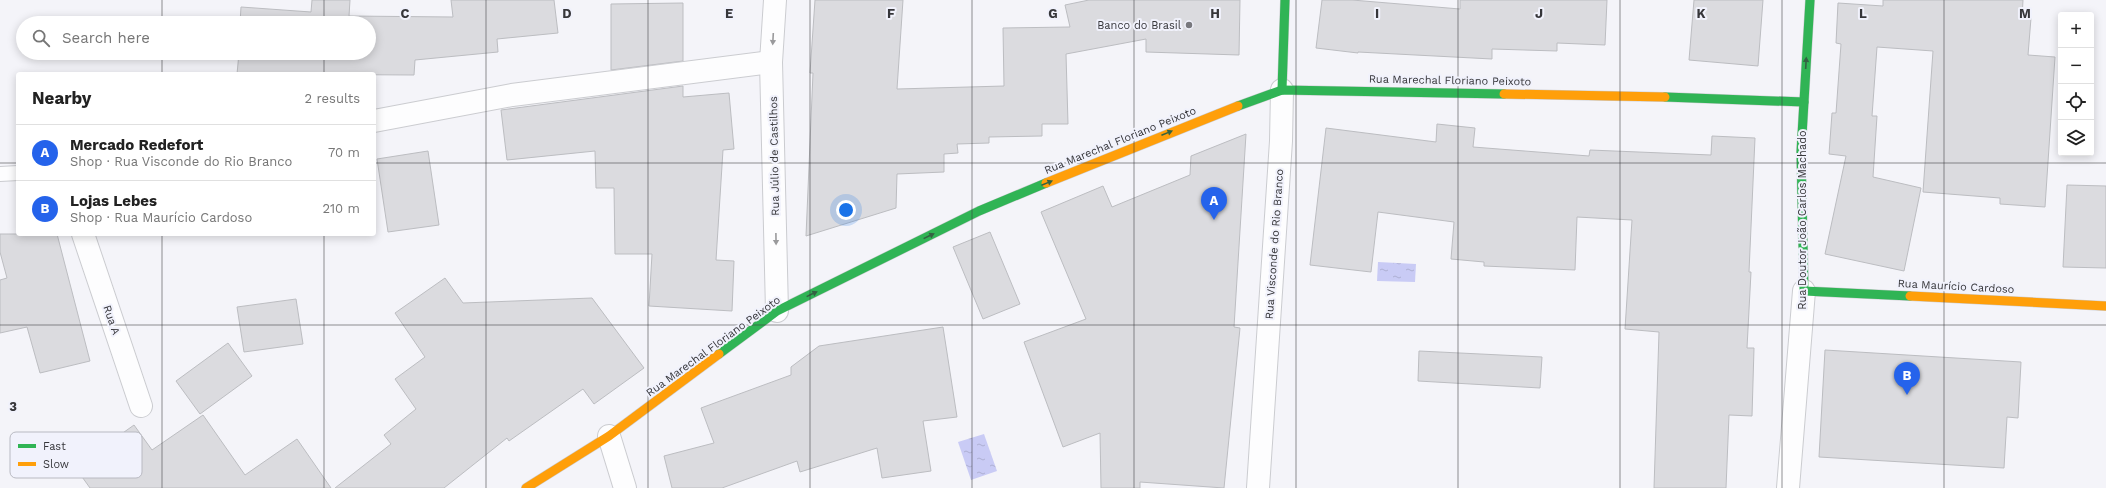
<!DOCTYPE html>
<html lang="en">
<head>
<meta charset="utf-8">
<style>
	:root { --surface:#fff; --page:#f2f2f2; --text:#222; --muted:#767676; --line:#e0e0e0; --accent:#2563eb }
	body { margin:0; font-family:"Work Sans",sans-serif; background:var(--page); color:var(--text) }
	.controls { position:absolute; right:12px; top:12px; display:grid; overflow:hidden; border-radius:4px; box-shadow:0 2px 10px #0003 }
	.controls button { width:36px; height:36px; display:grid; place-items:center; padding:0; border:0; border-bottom:1px solid var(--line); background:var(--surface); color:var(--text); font:20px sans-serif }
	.you { position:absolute; left:846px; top:210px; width:14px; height:14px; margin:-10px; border:3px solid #fff; border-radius:50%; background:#1a73e8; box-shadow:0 0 0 6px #1a73e833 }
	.badge { display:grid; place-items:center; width:26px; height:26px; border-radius:50%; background:var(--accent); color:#fff; font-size:13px; font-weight:700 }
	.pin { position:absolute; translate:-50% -33px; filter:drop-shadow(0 1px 2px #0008) }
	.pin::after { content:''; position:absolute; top:21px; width:14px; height:12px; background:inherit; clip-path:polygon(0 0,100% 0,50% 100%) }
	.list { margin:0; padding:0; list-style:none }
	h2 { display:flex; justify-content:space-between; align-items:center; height:52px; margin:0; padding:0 16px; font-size:17px }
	h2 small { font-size:13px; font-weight:400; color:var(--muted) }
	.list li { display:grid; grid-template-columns:26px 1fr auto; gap:12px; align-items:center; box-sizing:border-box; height:56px; padding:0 16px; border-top:1px solid var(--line) }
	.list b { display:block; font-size:15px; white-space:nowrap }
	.list p { margin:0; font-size:13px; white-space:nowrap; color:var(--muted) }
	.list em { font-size:13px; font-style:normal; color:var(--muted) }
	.icon { flex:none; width:22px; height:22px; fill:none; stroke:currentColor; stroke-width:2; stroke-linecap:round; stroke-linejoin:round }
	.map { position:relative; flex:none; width:2106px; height:488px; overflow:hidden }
	.search { position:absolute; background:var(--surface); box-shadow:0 2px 10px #0003; left:16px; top:16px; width:360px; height:44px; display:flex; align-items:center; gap:10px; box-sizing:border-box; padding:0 14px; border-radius:22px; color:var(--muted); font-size:15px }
	.panel { position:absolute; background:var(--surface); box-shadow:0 2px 10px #0003; left:16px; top:72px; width:360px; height:164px; border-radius:4px }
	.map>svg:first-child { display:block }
</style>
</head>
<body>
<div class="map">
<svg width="2106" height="488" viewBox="0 0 2106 488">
	<defs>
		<pattern id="water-ripples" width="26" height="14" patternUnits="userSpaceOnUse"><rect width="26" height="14" fill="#c9cbf5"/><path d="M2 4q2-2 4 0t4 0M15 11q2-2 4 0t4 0" fill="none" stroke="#adafd3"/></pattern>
	</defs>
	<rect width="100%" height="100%" fill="#f4f4f9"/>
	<g fill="url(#water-ripples)">
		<polygon points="1378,262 1416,264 1415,282 1377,281"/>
		<polygon points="984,434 997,471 971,480 958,442"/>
	</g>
	<g fill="#dbdbdf" stroke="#bcbdc1">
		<polygon points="312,0 350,0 349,16 453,17 451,0 554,0 558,33 497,39 498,52 415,60 414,75 237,74 239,53 369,53 369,23 240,23 241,7 311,12"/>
		<polygon points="815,0 903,0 897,89 1004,86 1003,28 1070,27 1065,5 1089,0 1240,0 1239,55 1146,52 1146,39 1066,54 1068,124 1042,124 1042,136 989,137 989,143 957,144 958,153 944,154 944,172 897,174 896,208 806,236 813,73 810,73"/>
		<polygon points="1322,0 1352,0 1460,9 1460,0 1607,0 1605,45 1557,43 1557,51 1492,49 1492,59 1358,52 1358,53 1316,48"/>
		<polygon points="1694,0 1763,0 1758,66 1689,60"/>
		<polygon points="1883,0 2023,0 2022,18 2031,18 2028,55 2055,57 2045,207 2000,204 2000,198 1923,192 1933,51 1877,47 1872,116 1877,116 1873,177 1921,188 1904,271 1825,254 1846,156 1829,154 1832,113 1836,113 1841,44 1836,43 1838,3 1883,6"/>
		<polygon points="683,3 683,61 611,70 611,4"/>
		<polygon points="683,86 683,97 729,93 734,149 723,150 716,260 734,261 732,311 649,306 652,254 615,254 614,188 596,188 595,151 507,160 501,110"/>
		<polygon points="1437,124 1475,128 1473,147 1589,156 1590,150 1711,155 1712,136 1755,138 1749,272 1751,272 1747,348 1754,348 1752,416 1729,415 1726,488 1654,488 1659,332 1625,329 1632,220 1577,217 1575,270 1484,266 1484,262 1451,259 1454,222 1378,212 1371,272 1310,265 1326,128 1436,142"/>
		<polygon points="1246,134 1234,327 1240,328 1224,488 1140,482 1140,488 1101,488 1100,433 1063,447 1024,342 1086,319 1041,212 1103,186 1112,207 1190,175 1191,156"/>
		<polygon points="428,151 439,225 388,232 377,159"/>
		<polygon points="2067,185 2106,186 2106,268 2063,267"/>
		<polygon points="990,232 1020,304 983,319 953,247"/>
		<polygon points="0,234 57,234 90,361 40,373 27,327 0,333 0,280 7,278 0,252"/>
		<polygon points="445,278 463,303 592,298 644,368 594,404 583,389 509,441 507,438 444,488 335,488 391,444 384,435 416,409 395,379 425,357 395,313"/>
		<polygon points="296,299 303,344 244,352 237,307"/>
		<polygon points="943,327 957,417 923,421 931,471 882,478 877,448 800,472 797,461 722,488 672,488 664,456 714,443 701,408 791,375 791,367 819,346"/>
		<polygon points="228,343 252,376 200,414 176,381"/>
		<polygon points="1825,350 2021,362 2018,418 2007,417 2004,468 1819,457"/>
		<polygon points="1419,351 1542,357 1540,388 1418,381"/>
		<polygon points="203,415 245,475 297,439 331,488 90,488 75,467 134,425 152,450"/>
	</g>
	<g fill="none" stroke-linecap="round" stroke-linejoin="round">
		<defs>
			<polyline id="lane" points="0,174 18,173"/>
			<g id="street">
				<polyline points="775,0 771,62 777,311"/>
				<polyline points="374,121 512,95 771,62"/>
				<polyline points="83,234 141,406"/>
				<polyline points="609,436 625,488"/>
				<polyline points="1258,488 1281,141 1282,90"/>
				<polyline points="1788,488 1804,291"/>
			</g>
			<g id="fast">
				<polyline points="1810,0 1801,152 1804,291 1910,296"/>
				<polyline points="1282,90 1285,0"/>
				<polyline points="1665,97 1804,102"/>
				<polyline points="1238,106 1282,90 1504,94"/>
				<polyline points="719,354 777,311 979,211 1046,183"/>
			</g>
			<g id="slow">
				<polyline points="1504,94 1665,97"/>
				<polyline points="1046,183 1238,106"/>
				<polyline points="1910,296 2106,306"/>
				<polyline points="526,488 609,436 719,354"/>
			</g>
		</defs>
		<use href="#lane" stroke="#cbccd0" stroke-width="16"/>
		<use href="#street" stroke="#cbccd0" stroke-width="24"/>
		<use href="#fast" stroke="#cbccd0" stroke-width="10"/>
		<use href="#slow" stroke="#cbccd0" stroke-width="10"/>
		<use href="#lane" stroke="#fdfdfe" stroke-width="14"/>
		<use href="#street" stroke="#fdfdfe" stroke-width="22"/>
		<use href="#fast" stroke="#30b455" stroke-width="9"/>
		<use href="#slow" stroke="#ff9f0a" stroke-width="9"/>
	</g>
	<defs><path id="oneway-solid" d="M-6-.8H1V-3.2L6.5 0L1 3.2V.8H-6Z"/></defs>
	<g fill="#9a9a9c">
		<use href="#oneway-solid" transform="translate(773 39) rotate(93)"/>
		<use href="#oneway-solid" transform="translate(776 239) rotate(89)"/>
	</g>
	<g fill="#346243">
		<use href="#oneway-solid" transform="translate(1806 63) rotate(-87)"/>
		<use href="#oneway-solid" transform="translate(1167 133) rotate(-22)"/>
		<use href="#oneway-solid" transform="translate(1047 183) rotate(-22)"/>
		<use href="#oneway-solid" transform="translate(929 236) rotate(-26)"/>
		<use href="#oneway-solid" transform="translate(812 294) rotate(-26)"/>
	</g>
	<path fill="none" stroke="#36363a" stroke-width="1" stroke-opacity="0.55" d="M162 0V23M324 0V23M486 0V488M648 0V488M810 0V488M972 0V488M1134 0V488M1296 0V488M1458 0V488M1620 0V488M1782 0V488M1944 0V488M162 53V74M324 53V74M0 163H18M374 163H2106M162 234V488M324 234V488M0 325H2106"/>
	<circle fill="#78787d" stroke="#f1f2fc" stroke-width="1.5" cx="1189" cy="25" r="4"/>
	<g text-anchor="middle" stroke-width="4" stroke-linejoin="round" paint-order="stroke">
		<g font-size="11" fill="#36363a" stroke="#f1f2fc" text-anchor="end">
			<text x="1181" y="29">Banco do Brasil</text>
		</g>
		<g font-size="11" fill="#36363a" stroke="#f1f2fc">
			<text transform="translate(1450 80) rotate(1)" y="4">Rua Marechal Floriano Peixoto</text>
			<text transform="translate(1120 140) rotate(-22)" y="4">Rua Marechal Floriano Peixoto</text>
			<text transform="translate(774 156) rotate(-91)" y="4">Rua Júlio de Castilhos</text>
			<text transform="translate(1802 220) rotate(-90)" y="4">Rua Doutor João Carlos Machado</text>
			<text transform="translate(1274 244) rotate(-86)" y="4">Rua Visconde do Rio Branco</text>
			<text transform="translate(1956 286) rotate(3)" y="4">Rua Maurício Cardoso</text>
			<text transform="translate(112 320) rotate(71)" y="4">Rua A</text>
			<text transform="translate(713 346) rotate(-36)" y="4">Rua Marechal Floriano Peixoto</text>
		</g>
	</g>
	<rect x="10" y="432" width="132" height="46" rx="6" fill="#f1f2fc" stroke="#b9bac2" stroke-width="1"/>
	<rect x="18" y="444" width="18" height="4" fill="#30b455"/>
	<rect x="18" y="462" width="18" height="4" fill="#ff9f0a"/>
	<g font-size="11" fill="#36363a">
		<text x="43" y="450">Fast</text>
		<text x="43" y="468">Slow</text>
	</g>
	<g font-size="13" text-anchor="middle" font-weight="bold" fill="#36363a" stroke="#f1f2fc" stroke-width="4" stroke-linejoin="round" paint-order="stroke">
		<text x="405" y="18">C</text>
		<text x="567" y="18">D</text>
		<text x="729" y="18">E</text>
		<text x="891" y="18">F</text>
		<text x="1053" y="18">G</text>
		<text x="1215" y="18">H</text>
		<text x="1377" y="18">I</text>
		<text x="1539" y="18">J</text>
		<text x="1701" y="18">K</text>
		<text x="1863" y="18">L</text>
		<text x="2025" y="18">M</text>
		<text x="13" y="411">3</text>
	</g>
</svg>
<div class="controls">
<button>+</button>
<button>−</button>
<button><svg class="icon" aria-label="locate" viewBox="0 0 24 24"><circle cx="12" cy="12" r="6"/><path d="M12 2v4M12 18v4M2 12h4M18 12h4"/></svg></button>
<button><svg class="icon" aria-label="layers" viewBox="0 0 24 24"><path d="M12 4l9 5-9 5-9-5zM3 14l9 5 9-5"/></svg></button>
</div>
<div class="you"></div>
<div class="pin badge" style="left:1214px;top:220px">A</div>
<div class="pin badge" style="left:1907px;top:395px">B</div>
<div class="search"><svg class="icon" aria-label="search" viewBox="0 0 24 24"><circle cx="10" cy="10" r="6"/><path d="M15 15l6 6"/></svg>Search here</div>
<section class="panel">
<h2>Nearby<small>2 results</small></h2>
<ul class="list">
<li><span class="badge">A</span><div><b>Mercado Redefort</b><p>Shop · Rua Visconde do Rio Branco</p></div><em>70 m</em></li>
<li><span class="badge">B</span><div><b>Lojas Lebes</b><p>Shop · Rua Maurício Cardoso</p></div><em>210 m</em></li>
</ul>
</section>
</div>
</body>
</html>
